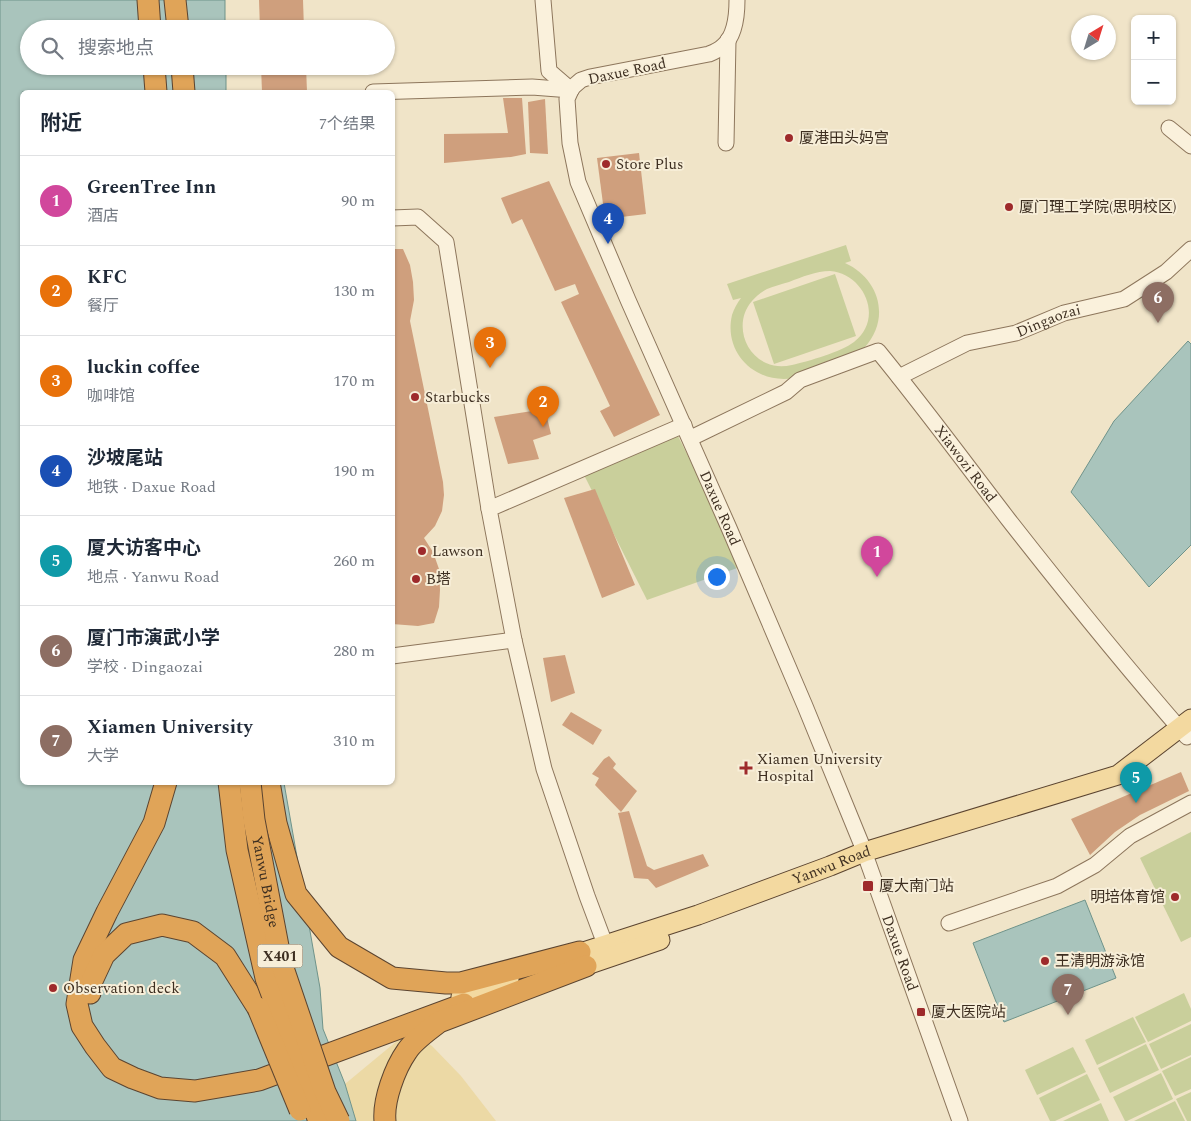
<!DOCTYPE html>
<html lang="zh">
<head>
<meta charset="utf-8">
<style>
	:root { --surface:#fff; --page:#f2f2f3; --text:#1f2937; --muted:#747a83; --line:#e0e1e3; --accent:#ea580c }
	body { margin:0; font-family:Spectral,"Noto Sans SC",serif; background:var(--page); color:var(--text) }
	.controls { position:absolute; right:15px; top:15px; display:grid; overflow:hidden; border-radius:8px; box-shadow:0 1px 4px #0004 }
	.controls button { width:45px; height:45px; display:grid; place-items:center; padding:0; border:0; border-bottom:1px solid var(--line); background:var(--surface); color:var(--text); font:25px sans-serif }
	.compass { position:absolute; left:1071px; top:15px; width:45px; height:45px; border-radius:50%; background:var(--surface); box-shadow:0 1px 4px #0004; rotate:38deg }
	.you { position:absolute; left:716px; top:576px; width:18px; height:18px; margin:-12px; border:4px solid #fff; border-radius:50%; background:#1a73e8; box-shadow:0 0 0 8px #1a73e833 }
	.badge { display:grid; place-items:center; width:32px; height:32px; border-radius:50%; background:var(--accent); color:#fff; font-size:16px; font-weight:700 }
	.pin { position:absolute; translate:-50% -41px; filter:drop-shadow(0 1px 2px #0008) }
	.pin::after { content:''; position:absolute; top:26px; width:18px; height:15px; background:inherit; clip-path:polygon(0 0,100% 0,50% 100%) }
	.list { margin:0; padding:0; list-style:none }
	h2 { display:flex; justify-content:space-between; align-items:center; height:65px; margin:0; padding:0 20px; font-size:21px }
	h2 small { font-size:16px; font-weight:400; color:var(--muted) }
	.list li { display:grid; grid-template-columns:32px 1fr auto; gap:15px; align-items:center; box-sizing:border-box; height:90px; padding:0 20px; border-top:1px solid var(--line) }
	.list b { display:block; font-size:19px; white-space:nowrap }
	.list p { margin:0; font-size:16px; white-space:nowrap; color:var(--muted) }
	.list em { font-size:16px; font-style:normal; color:var(--muted) }
	.icon { flex:none; width:28px; height:28px; fill:none; stroke:currentColor; stroke-width:2; stroke-linecap:round; stroke-linejoin:round }
	.map { position:relative; flex:none; width:1191px; height:1121px; overflow:hidden }
	.search { position:absolute; background:var(--surface); box-shadow:0 1px 4px #0004; left:20px; top:20px; width:375px; height:55px; display:flex; align-items:center; gap:12px; box-sizing:border-box; padding:0 18px; border-radius:28px; color:var(--muted); font-size:19px }
	.panel { position:absolute; background:var(--surface); box-shadow:0 1px 4px #0004; left:20px; top:90px; width:375px; height:695px; border-radius:8px }
	.map>svg:first-child { display:block }
</style>
</head>
<body>
<div class="map">
<svg width="1191" height="1121" viewBox="0 0 1191 1121">
	<rect width="100%" height="100%" fill="#f0e4c8"/>
	<g fill="#c9cf9b" fill-rule="evenodd">
		<path d="M846 245 851 261 845 263C880 279 891 319 864 348L794 378C757 385 723 354 732 315 734 309 737 303 741 298L733 300 727 284ZM830 271C865 274 884 319 854 342 841 352 809 361 792 365 783 367 775 367 766 363 742 352 735 320 752 301 756 296 761 292 767 289 774 286 782 284 789 282 802 277 816 271 830 271Z"/>
		<polygon points="835,274 856,336 774,364 753,302"/>
		<polygon points="675,430 743,566 647,600 582,471"/>
		<polygon points="1191,832 1191,937 1181,942 1140,858"/>
		<polygon points="1184,993 1191,1009 1191,1021 1148,1042 1135,1017"/>
		<polygon points="1133,1017 1146,1042 1097,1065 1085,1040"/>
		<polygon points="1191,1024 1191,1055 1161,1069 1149,1044"/>
		<polygon points="1146,1044 1159,1070 1110,1093 1098,1068"/>
		<polygon points="1073,1047 1086,1072 1037,1095 1025,1070"/>
		<polygon points="1191,1057 1191,1089 1175,1096 1162,1071"/>
		<polygon points="1161,1073 1173,1099 1127,1121 1125,1121 1113,1097"/>
		<polygon points="1087,1074 1100,1100 1055,1121 1050,1121 1039,1098"/>
		<polygon points="1191,1092 1191,1121 1187,1121 1176,1099"/>
		<polygon points="1175,1101 1185,1121 1134,1121"/>
		<polygon points="1101,1103 1109,1121 1063,1121"/>
	</g>
	<polygon fill="#ecd9a5" points="409,1031 432,1046 461,1076 496,1121 356,1121 345,1084"/>
	<g fill="#a9c4bc" stroke="#6f938a">
		<polygon points="0,0 225,0 225,29 29,29 29,66 226,66 226,92 22,92 22,782 284,783 320,988 323,1029 345,1084 356,1121 0,1121"/>
		<polygon points="1188,341 1191,344 1191,545 1149,587 1071,492 1114,421"/>
		<polygon points="1085,900 1116,978 1004,1022 973,943"/>
	</g>
	<g fill="#cf9f7d">
		<polygon points="259,0 303,0 304,29 260,29"/>
		<polygon points="261,66 306,66 307,92 262,92"/>
		<polygon points="503,98 522,98 526,154 511,157 444,163 444,134 508,133"/>
		<polygon points="545,99 548,154 530,153 528,102"/>
		<polygon points="639,153 646,214 605,219 597,158"/>
		<polygon points="549,181 660,415 614,437 600,411 610,406 561,302 579,294 575,284 555,291 522,219 512,224 501,198"/>
		<polygon points="392,249 403,249 410,265 413,282 414,300 410,321 443,482 444,495 442,511 435,526 424,538 433,552 439,569 440,590 439,607 434,623 418,626 392,624"/>
		<polygon points="545,409 551,434 533,440 539,459 508,464 494,417"/>
		<polygon points="595,489 635,585 602,598 564,498"/>
		<polygon points="565,655 575,693 551,702 543,658"/>
		<polygon points="571,712 602,730 593,745 562,725"/>
		<polygon points="609,756 616,764 613,768 637,791 621,812 595,785 599,778 592,774 604,759"/>
		<polygon points="1181,772 1189,791 1140,815 1115,832 1090,855 1071,819"/>
		<polygon points="629,811 647,866 654,870 703,854 709,866 656,888 648,879 634,878 618,813"/>
	</g>
	<g fill="none" stroke-linecap="round" stroke-linejoin="round">
		<defs>
			<g id="minor">
				<polyline points="543,0 549,71 571,90"/>
				<path id="s1" d="M737 0C737 15 735 36 723 46 719 50 714 52 709 54L590 77 581 80 574 86 571 90 567 99 570 143 578 182 628 300 729 528 805 706 861 843 960 1121"/>
				<polyline points="373,92 532,87 571,90"/>
				<polyline points="1169,128 1191,146"/>
				<polyline points="726,143 728,40"/>
				<polyline points="392,218 418,217 446,242 489,509"/>
				<path id="s2" d="M899 377 967 343 1016 333 1064 313 1124 299 1166 272 1191 249"/>
				<path id="s3" d="M691 438 786 392 800 380 878 351C923 406 965 463 1008 519 1066 593 1125 666 1187 737"/>
				<polyline points="392,656 514,640"/>
				<polyline points="949,923 1057,886 1095,865 1130,836 1191,803"/>
				<polyline points="605,944 587,896 544,769 514,640 489,509 684,425"/>
			</g>
			<g id="major">
				<path id="s4" d="M568 957 698 915 830 866 864 852 1118 775 1191 719"/>
				<polyline points="572,970 660,940"/>
				<polyline points="461,997 509,979"/>
			</g>
			<g id="highway">
				<polyline points="148,0 150,29"/>
				<polyline points="175,0 178,29"/>
				<polyline points="154,66 156,92"/>
				<polyline points="182,66 184,92"/>
				<polyline points="166,782 154,823 107,912 84,960 77,1004 82,1026 95,1046 112,1068 133,1078 160,1088 195,1091 259,1080 464,1004"/>
				<polyline points="269,782 276,823 296,894 339,947 392,978 446,983 461,983 580,952"/>
				<polyline points="90,993 90,985 104,955 126,934 162,925 193,932 225,956 258,1008"/>
				<path d="M385 1121C383 1100 395 1068 407 1051 414 1040 429 1030 439 1022L586 966"/>
			</g>
		</defs>
		<use href="#minor" stroke="#8d765c" stroke-width="17"/>
		<use href="#major" stroke="#5b4430" stroke-width="21"/>
		<use href="#highway" stroke="#5b4430" stroke-width="23"/>
		<use href="#minor" stroke="#faf1dc" stroke-width="15"/>
		<use href="#major" stroke="#f3d9a0" stroke-width="19"/>
		<use href="#highway" stroke="#e0a458" stroke-width="21"/>
		<defs>
			<g id="highway-bridge">
				<polyline points="229,782 237,850 266,978 319,1121"/>
				<path id="s5" d="M250 782 254 820 281 962 325 1092 339 1121"/>
				<polyline points="258,1008 300,1110"/>
			</g>
		</defs>
		<use href="#highway-bridge" stroke="#5b4430" stroke-width="23" stroke-linecap="butt"/>
		<use href="#highway-bridge" stroke="#e0a458" stroke-width="21"/>
	</g>
	<g fill="#9e2a2b" stroke="#f7eed8" stroke-width="2">
		<circle cx="789" cy="138" r="5"/>
		<circle cx="606" cy="164" r="5"/>
		<circle cx="1009" cy="207" r="5"/>
		<circle cx="415" cy="397" r="5"/>
		<circle cx="422" cy="551" r="5"/>
		<circle cx="416" cy="579" r="5"/>
		<path d="M743.5 760.5h5v5h5v5h-5v5h-5v-5h-5v-5h5z"/>
		<rect x="862" y="880" width="12" height="12" rx="2.5"/>
		<circle cx="1175" cy="897" r="5"/>
		<circle cx="1045" cy="961" r="5"/>
		<circle cx="53" cy="988" r="5"/>
		<rect x="916" y="1007" width="10" height="10" rx="2.5"/>
	</g>
	<g text-anchor="middle" stroke-width="4" stroke-linejoin="round" paint-order="stroke">
		<rect fill="#f7eed8" stroke="#756857" stroke-width="1" x="257.5" y="944.5" width="45" height="23" rx="4"/>
		<g font-size="14" font-weight="bold" fill="#3d2e20">
			<text x="280" y="961">X401</text>
		</g>
		<g font-size="15" fill="#3d2e20" stroke="#f7eed8">
			<text transform="translate(627 71) rotate(-12)" y="5">Daxue Road</text>
			<text dy="5" stroke="none"><textPath href="#s2" startOffset="161">Dingaozai</textPath></text>
			<text dy="5" stroke="none"><textPath href="#s3" startOffset="350">Xiawozi Road</textPath></text>
			<text dy="5" stroke="none"><textPath href="#s1" startOffset="660">Daxue Road</textPath></text>
			<text dy="5" stroke="none"><textPath href="#s4" startOffset="279">Yanwu Road</textPath></text>
			<text dy="5" stroke="none"><textPath href="#s5" startOffset="101">Yanwu Bridge</textPath></text>
			<text dy="5" stroke="none"><textPath href="#s1" startOffset="1140">Daxue Road</textPath></text>
		</g>
		<g font-size="15" fill="#3d2e20" stroke="#f7eed8" text-anchor="start">
			<text x="799" y="143">厦港田头妈宫</text>
			<text x="616" y="169">Store Plus</text>
			<text x="1019" y="212">厦门理工学院(思明校区)</text>
			<text x="425" y="402">Starbucks</text>
			<text x="432" y="556">Lawson</text>
			<text x="426" y="584">B塔</text>
			<text x="757" y="764">Xiamen University<tspan x="757" dy="17">Hospital</tspan></text>
			<text x="879" y="891">厦大南门站</text>
			<text x="1165" y="902" text-anchor="end">明培体育馆</text>
			<text x="1055" y="966">王清明游泳馆</text>
			<text x="63" y="993">Observation deck</text>
			<text x="931" y="1017">厦大医院站</text>
		</g>
	</g>
</svg>
<div class="controls">
<button>+</button>
<button>−</button>
</div>
<svg class="compass" viewBox="-18 -18 36 36"><path d="M0-13l5 13h-10z" fill="#e53935"/><path d="M0 13l5-13h-10z" fill="#747a83"/></svg>
<div class="you"></div>
<div class="pin badge" style="left:877px;top:577px;background:#d1479c">1</div>
<div class="pin badge" style="left:543px;top:427px;background:#e8710a">2</div>
<div class="pin badge" style="left:490px;top:368px;background:#e8710a">3</div>
<div class="pin badge" style="left:608px;top:244px;background:#1a4fb4">4</div>
<div class="pin badge" style="left:1136px;top:803px;background:#0f9aa8">5</div>
<div class="pin badge" style="left:1158px;top:323px;background:#8d6e63">6</div>
<div class="pin badge" style="left:1068px;top:1015px;background:#8d6e63">7</div>
<div class="search"><svg class="icon" aria-label="search" viewBox="0 0 24 24"><circle cx="10" cy="10" r="6"/><path d="M15 15l6 6"/></svg>搜索地点</div>
<section class="panel">
<h2>附近<small>7个结果</small></h2>
<ul class="list">
<li><span class="badge" style="background:#d1479c">1</span><div><b>GreenTree Inn</b><p>酒店</p></div><em>90 m</em></li>
<li><span class="badge" style="background:#e8710a">2</span><div><b>KFC</b><p>餐厅</p></div><em>130 m</em></li>
<li><span class="badge" style="background:#e8710a">3</span><div><b>luckin coffee</b><p>咖啡馆</p></div><em>170 m</em></li>
<li><span class="badge" style="background:#1a4fb4">4</span><div><b>沙坡尾站</b><p>地铁 · Daxue Road</p></div><em>190 m</em></li>
<li><span class="badge" style="background:#0f9aa8">5</span><div><b>厦大访客中心</b><p>地点 · Yanwu Road</p></div><em>260 m</em></li>
<li><span class="badge" style="background:#8d6e63">6</span><div><b>厦门市演武小学</b><p>学校 · Dingaozai</p></div><em>280 m</em></li>
<li><span class="badge" style="background:#8d6e63">7</span><div><b>Xiamen University</b><p>大学</p></div><em>310 m</em></li>
</ul>
</section>
</div>
</body>
</html>
